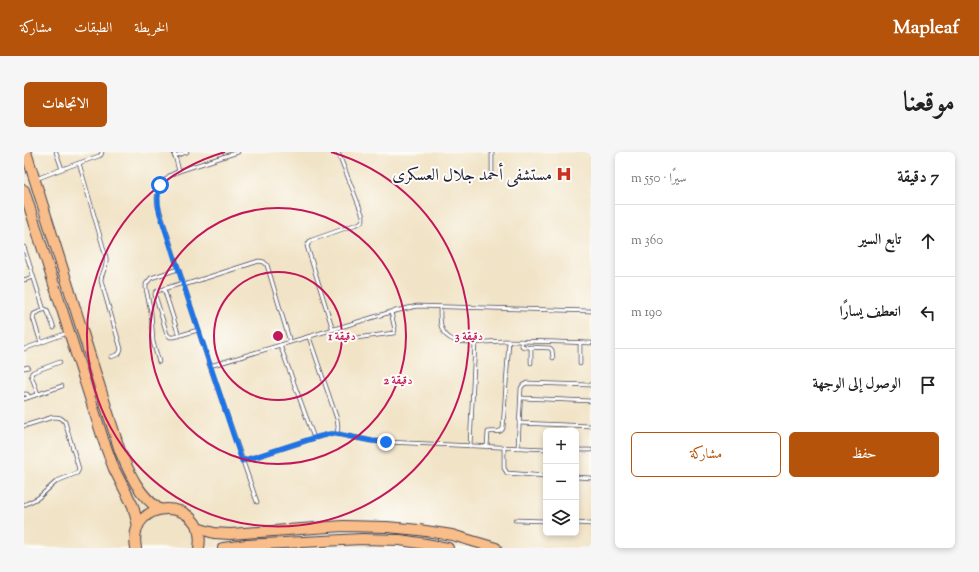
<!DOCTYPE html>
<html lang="ar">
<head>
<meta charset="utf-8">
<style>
	:root { --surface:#fff; --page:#f6f6f6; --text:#222; --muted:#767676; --line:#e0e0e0; --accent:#b45309 }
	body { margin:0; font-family:"Sorts Mill Goudy",Amiri,serif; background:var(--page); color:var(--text); direction:rtl }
	.controls { position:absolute; right:12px; bottom:12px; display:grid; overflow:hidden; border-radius:6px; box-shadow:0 2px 6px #0003 }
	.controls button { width:36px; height:36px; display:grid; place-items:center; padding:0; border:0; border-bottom:1px solid var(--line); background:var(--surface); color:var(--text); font:20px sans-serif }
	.stop { position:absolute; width:12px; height:12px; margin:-9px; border:3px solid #1a73e8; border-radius:50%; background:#fff }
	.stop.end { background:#1a73e8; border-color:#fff; box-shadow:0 1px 4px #0008 }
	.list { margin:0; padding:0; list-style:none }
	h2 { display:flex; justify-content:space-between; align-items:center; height:52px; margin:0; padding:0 16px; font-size:17px }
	h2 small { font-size:13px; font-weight:400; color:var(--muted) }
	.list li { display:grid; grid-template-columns:26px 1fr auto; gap:12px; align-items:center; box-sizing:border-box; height:72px; padding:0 16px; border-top:1px solid var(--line) }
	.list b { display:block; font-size:15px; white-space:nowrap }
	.list em { font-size:13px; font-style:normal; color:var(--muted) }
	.actions { display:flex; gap:8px; padding:12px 16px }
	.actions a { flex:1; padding:9px 0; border:1px solid var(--accent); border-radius:6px; text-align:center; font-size:14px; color:var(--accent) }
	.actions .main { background:var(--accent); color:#fff }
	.icon { flex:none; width:22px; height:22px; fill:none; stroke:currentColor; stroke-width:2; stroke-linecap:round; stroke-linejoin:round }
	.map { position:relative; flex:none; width:567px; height:396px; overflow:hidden; direction:ltr; border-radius:6px }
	header { display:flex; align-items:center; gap:24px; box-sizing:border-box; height:56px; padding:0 20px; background:var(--accent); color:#fff }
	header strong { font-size:19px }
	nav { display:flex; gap:22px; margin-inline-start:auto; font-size:14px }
	.intro { display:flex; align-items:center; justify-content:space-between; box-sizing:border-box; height:96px; padding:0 24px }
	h1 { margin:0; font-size:28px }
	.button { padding:10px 18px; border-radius:6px; background:var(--accent); color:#fff; font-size:14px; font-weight:700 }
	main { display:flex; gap:24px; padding:0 24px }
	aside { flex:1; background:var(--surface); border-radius:6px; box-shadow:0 2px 6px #0003 }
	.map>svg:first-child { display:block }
</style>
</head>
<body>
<header>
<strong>Mapleaf</strong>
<nav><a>الخريطة</a><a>الطبقات</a><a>مشاركة</a></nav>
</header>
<div class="intro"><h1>موقعنا</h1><a class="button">الاتجاهات</a></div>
<main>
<aside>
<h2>7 دقيقة<small>سيرًا · 550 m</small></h2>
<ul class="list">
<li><svg class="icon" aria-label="ahead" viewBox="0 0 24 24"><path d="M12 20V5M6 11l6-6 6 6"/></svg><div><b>تابع السير</b></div><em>360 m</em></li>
<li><svg class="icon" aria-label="left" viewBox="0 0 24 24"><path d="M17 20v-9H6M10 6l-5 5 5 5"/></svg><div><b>انعطف يسارًا</b></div><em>190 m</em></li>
<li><svg class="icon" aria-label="arrive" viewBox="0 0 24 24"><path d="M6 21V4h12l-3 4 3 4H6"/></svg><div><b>الوصول إلى الوجهة</b></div></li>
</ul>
<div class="actions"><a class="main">حفظ</a><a>مشاركة</a></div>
</aside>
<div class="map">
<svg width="567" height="396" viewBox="0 0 567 396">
	<rect width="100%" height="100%" fill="#fdfcf7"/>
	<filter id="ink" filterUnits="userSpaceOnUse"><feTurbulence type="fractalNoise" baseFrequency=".025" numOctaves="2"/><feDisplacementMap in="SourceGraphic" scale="8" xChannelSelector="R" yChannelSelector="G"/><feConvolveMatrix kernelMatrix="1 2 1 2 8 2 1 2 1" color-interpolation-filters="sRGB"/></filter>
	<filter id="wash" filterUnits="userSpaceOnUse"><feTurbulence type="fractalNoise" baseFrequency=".012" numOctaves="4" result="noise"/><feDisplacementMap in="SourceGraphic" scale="16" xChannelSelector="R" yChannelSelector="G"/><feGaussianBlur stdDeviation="0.9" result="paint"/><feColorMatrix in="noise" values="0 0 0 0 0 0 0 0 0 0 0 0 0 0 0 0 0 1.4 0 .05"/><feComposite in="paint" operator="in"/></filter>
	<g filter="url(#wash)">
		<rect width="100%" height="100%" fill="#f1e3c6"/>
	</g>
	<g filter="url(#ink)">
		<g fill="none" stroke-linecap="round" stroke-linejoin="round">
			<defs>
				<g id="service">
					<polyline points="32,0 38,17 75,4 77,3 78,0"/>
					<polyline points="150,0 155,19"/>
					<polyline points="214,0 155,19 145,24 136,33 133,46 134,54 186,214 233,350"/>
					<polyline points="150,4 163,0"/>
					<path d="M55 11 82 105C84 117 77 119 77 129L97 197 95 202 87 205"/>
					<polyline points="468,19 468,0"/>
					<polyline points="12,27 38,17"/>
					<polyline points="0,95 20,158"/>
					<polyline points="0,128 9,125"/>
					<polyline points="159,131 133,139 131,141 131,143 143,182 146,185 150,185 174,178"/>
					<polyline points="160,133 235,109 240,110 243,113 266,190"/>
					<polyline points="140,137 155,184"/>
					<path d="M416 155C416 165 415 177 423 184 428 189 436 190 443 190 455 192 468 189 480 189 509 189 538 190 567 191"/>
					<polyline points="309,178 283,94 286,89 288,88 336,71 339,68 339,64 314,0"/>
					<polyline points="285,185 313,267 314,275 313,282"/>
					<polyline points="332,186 370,181 371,178 367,160"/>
					<polyline points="497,189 498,194 501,195 526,196 528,198 529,206"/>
					<polyline points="17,191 9,166 10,162 21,157 23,158 30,176"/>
					<polyline points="556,191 556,212"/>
					<polyline points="256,193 290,286"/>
					<polyline points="507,195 507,211"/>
					<polyline points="0,197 43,181"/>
					<polyline points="135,210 129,190 127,160 122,137 122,132 127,126 154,117"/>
					<polyline points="186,214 367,160 393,154 567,159"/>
					<polyline points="0,216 4,215"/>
					<polyline points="0,242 3,242 5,245"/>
					<polyline points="14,242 7,223 8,221 9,220 36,210"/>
					<polyline points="497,246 567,249"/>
					<polyline points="0,247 38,234"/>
					<polyline points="495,271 567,274"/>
					<path d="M0 274 29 265C35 265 37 265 41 270L55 317 53 321 33 329 14 346 0 353"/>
					<polyline points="446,294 451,191"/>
					<path d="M463 295 464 280C469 279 477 282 479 276L485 189"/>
					<polyline points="480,295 480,316 483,321 522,324"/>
					<polyline points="494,296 497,236 499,233 503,231 567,233"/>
					<polyline points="552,298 567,298"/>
					<polyline points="219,309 290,286 306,282 313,282 348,289 362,290 522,297"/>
					<polyline points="552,325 567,326"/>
					<polyline points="491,368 522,369"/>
					<polyline points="552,371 567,372"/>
				</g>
				<g id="primary">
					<path d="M2 0 96 299C106 322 114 342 135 357"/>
					<polyline points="0,38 80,290 90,317 109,354 114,374"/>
					<polyline points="173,376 190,381 206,382 319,374 363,375 395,378 428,383 472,396"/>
					<path d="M112 396C102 344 184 344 175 396"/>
					<polyline points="199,396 222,393 338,387 376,388 396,391 424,396"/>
				</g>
			</defs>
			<use href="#service" stroke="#413f50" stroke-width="4.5"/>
			<use href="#primary" stroke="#413f50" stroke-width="12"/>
			<use href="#service" stroke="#fff" stroke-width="3"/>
			<use href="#primary" stroke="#f8bd89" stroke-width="10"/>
		</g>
	</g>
	<g fill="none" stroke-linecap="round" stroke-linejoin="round" filter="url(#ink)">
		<path stroke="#1a73e8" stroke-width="5" d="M136 33C133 43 133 52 136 62L218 309 290 286 306 282H313L348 289 362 290"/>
	</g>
	<g fill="none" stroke="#c2185b" stroke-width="2">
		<circle cx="254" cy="184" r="64"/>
		<circle cx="254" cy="184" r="128"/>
		<path d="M307 0A191 191 0 1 1 201 0"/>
	</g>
	<defs>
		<symbol id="hospital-bare" viewBox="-9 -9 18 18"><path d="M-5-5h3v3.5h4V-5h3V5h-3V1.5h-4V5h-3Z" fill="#c8321e" stroke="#fdfcf7" stroke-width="2.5" paint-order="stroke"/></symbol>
	</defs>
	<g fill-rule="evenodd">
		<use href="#hospital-bare" x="529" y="11" width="22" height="22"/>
	</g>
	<g text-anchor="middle" stroke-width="4" stroke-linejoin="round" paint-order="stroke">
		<g font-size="17" fill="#22223b" stroke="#fdfcf7" text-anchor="end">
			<text x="528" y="28">مستشفى أحمد جلال العسكرى</text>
		</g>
	</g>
	<circle cx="254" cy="184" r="6" fill="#c2185b" stroke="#fdfcf7" stroke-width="2"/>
	<g font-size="12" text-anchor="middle" font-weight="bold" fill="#c2185b" stroke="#fdfcf7" stroke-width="4" stroke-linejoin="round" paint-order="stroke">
		<text x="318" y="188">1 دقيقة</text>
		<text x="445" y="188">3 دقيقة</text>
		<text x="374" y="232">2 دقيقة</text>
	</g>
</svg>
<div class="controls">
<button>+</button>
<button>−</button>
<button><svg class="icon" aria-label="layers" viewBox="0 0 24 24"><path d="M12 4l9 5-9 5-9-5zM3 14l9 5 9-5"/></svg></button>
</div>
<div class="stop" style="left:136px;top:33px"></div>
<div class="stop end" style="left:362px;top:290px"></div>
</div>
</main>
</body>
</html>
